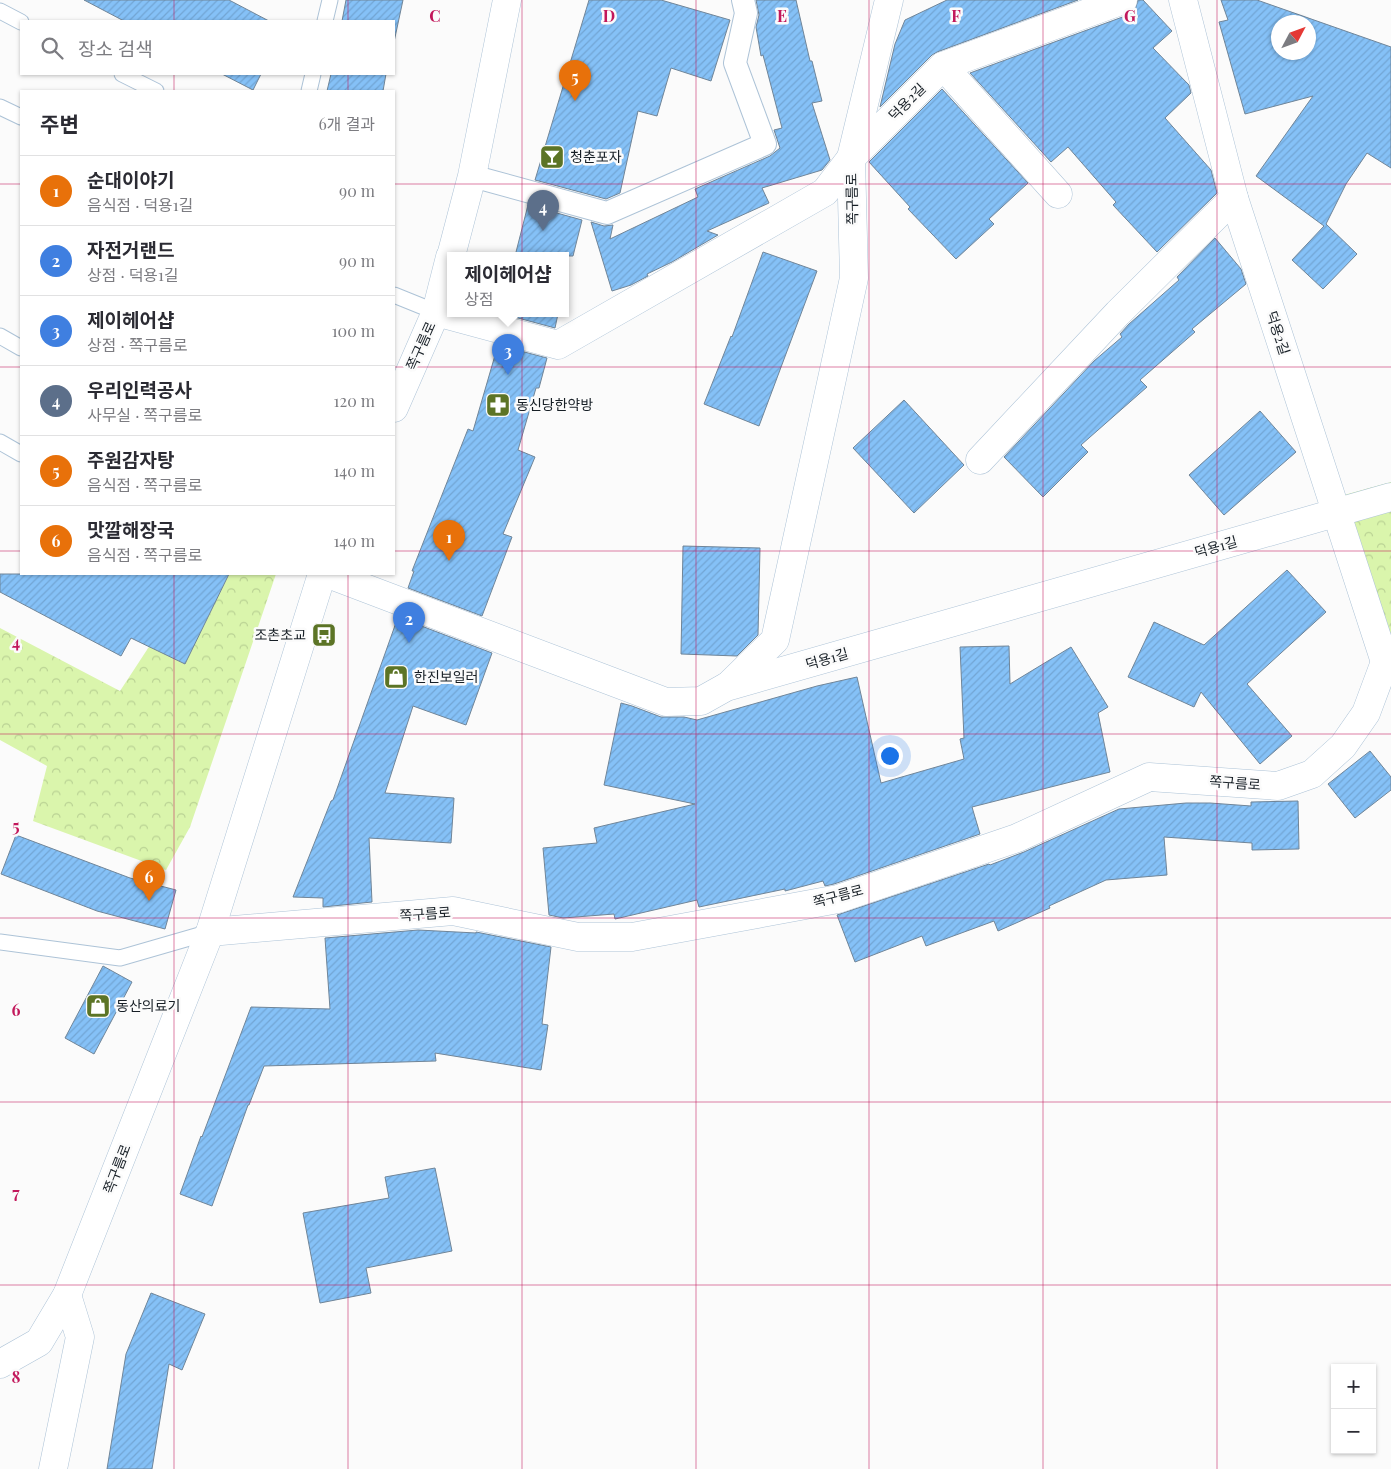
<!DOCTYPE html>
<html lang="ko">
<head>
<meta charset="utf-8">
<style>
	:root { --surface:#fff; --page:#f2f2f3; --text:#2b2b33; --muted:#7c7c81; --line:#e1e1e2; --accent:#5c7426 }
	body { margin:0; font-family:"Playfair Display","Noto Sans KR",serif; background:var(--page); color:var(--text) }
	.controls { position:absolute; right:15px; bottom:15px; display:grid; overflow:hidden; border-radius:0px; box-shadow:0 1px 4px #0004 }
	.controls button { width:45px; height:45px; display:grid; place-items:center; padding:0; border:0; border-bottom:1px solid var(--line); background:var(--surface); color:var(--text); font:25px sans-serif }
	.compass { position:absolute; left:1271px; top:15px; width:45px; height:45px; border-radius:50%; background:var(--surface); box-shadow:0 1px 4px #0004; rotate:49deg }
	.you { position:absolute; left:889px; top:755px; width:18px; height:18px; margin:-12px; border:4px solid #fff; border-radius:50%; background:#1a73e8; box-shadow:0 0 0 8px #1a73e833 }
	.badge { display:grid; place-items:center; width:32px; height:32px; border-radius:50%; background:var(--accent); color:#fff; font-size:16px; font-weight:700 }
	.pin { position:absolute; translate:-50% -41px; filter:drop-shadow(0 1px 2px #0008) }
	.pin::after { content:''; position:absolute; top:26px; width:18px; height:15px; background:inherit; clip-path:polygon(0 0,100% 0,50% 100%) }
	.popup { position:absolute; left:447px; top:252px; width:122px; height:65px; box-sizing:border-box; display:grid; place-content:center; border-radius:0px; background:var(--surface); filter:drop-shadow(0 1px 4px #0005); font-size:16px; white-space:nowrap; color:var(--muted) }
	.popup b { font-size:19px; color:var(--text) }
	.popup::after { content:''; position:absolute; left:50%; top:100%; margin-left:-10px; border:10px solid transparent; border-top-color:var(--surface) }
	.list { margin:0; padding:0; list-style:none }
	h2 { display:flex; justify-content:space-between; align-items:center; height:65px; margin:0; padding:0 20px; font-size:21px }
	h2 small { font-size:16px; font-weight:400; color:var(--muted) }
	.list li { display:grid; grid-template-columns:32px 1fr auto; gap:15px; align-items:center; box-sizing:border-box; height:70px; padding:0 20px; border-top:1px solid var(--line) }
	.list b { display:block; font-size:19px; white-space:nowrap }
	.list p { margin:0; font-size:16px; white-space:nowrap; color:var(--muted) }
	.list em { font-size:16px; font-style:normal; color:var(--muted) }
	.icon { flex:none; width:28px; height:28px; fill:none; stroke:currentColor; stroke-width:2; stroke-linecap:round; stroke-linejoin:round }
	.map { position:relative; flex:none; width:1391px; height:1469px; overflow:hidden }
	.search { position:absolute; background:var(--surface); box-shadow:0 1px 4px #0004; left:20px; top:20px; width:375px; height:55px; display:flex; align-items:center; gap:12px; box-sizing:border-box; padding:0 18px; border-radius:0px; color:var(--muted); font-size:19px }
	.panel { position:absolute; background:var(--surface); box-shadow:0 1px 4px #0004; left:20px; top:90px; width:375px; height:485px; border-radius:0px }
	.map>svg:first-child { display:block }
</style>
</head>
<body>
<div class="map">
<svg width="1391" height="1469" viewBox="0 0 1391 1469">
	<defs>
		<pattern id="park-crowns" width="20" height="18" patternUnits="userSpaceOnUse" patternTransform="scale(1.25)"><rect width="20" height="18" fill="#daf5ac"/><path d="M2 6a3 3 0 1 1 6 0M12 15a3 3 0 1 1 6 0" fill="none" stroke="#bad294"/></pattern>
		<pattern id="building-hatch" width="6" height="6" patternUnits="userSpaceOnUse" patternTransform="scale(1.25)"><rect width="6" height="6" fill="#85c1f7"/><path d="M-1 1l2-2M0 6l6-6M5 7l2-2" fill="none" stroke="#72a5d4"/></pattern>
	</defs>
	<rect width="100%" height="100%" fill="#fbfbfb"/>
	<g fill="url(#park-crowns)">
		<polygon points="1391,482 1391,645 1326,500"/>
		<polygon points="229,574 276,574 190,827 166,870 33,821 47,766 0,740 0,628 120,691 158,633 191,651"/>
	</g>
	<g fill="url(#building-hatch)" stroke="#708598" fill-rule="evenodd">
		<polygon points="84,0 229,0 269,21 124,21"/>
		<polygon points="346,0 403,0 394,42 394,21 342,21"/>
		<polygon points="589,0 661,0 730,20 711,81 671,68 657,116 638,111 620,193 606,199 535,180"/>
		<polygon points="756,0 796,0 810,61 812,61 822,101 812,103 830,160 822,170 762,188 769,203 707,231 718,235 672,262 647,274 648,276 631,285 612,291 591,222 604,226 613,225 610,239 698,197 695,189 770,156 780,148 774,130 782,128 763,55 761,56 756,27 759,15"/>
		<polygon points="947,0 1078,0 937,52 932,55 880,107 895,44 905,20"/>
		<polygon points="1138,0 1143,0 1172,31 1153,48 1189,85 1191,93 1165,118 1211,170 1217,193 1157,252 1113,205 1116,202 1068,147 1051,162 970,73 1128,15 1135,10"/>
		<path d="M1221 0H1257L1391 47V168L1367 153 1346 184 1326 224 1357 254 1323 289 1292 260 1324 226 1256 176 1313 96 1245 114 1219 22 1228 20ZM1278 22H1308V52H1278Z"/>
		<polygon points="222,74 261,74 253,90"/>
		<polygon points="331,74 386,74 383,91 327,91"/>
		<polygon points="942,89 1028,183 989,219 994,224 956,259 908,209 910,207 869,162"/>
		<polygon points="528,205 582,220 573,256 515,256"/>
		<polygon points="1215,238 1241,269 1246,284 1192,329 1195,332 1140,380 1147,387 1081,445 1088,452 1043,497 1004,457 1094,361 1122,337 1120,334 1129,324 1179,280 1177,277"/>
		<polygon points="763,252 817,271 759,426 704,404 731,336 732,337"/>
		<polygon points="508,314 558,314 555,328 507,315"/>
		<polygon points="498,345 547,358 539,388 536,388 518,450 535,457 503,534 512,537 482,616 408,588 414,571 412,571 468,429 473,431"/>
		<polygon points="904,400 964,465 914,513 853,448"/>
		<polygon points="1260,411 1296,452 1224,515 1189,475"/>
		<polygon points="683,546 760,548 758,635 737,656 681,654"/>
		<polygon points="1287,570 1326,612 1247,684 1292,736 1260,764 1201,692 1194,707 1128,677 1154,622 1204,645"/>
		<polygon points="0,574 229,574 185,664 131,638 121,656 0,592"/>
		<polygon points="398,617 492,653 466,725 413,706 385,793 454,798 451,843 369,838 372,902 323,907 323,898 293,897 331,801 333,800"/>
		<polygon points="1009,646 1010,684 1071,647 1108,707 1098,713 1110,772 972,807 980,834 834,884 825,886 823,881 785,891 785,889 699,907 697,900 615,919 614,914 563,918 549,915 543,848 597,843 594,828 695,804 604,785 621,703 632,706 661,717 684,717 697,720 817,686 857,677 881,783 964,759 960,739 964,738 960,647"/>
		<polygon points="1370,751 1391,777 1391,790 1355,818 1328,784"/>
		<polygon points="1298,801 1299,849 1252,850 1252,843 1164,837 1167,875 1106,880 1049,906 1050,908 998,931 994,921 926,946 922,936 855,962 837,915 989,864 990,865 1024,852 1119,809 1186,803 1210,803 1251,806 1251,802"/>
		<polygon points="16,835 130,878 176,890 165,929 97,911 1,874"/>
		<polygon points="418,930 476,933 476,932 551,947 542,1024 548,1025 541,1070 435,1053 436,1061 264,1066 249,1105 248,1105 212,1206 180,1194 201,1136 202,1137 251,1007 330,1009 325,938"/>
		<polygon points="103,966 132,982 94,1054 65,1038"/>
		<polygon points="435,1168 452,1251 366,1268 371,1293 320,1303 303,1213 389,1198 385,1177"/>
		<polygon points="151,1293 205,1314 182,1370 169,1364 152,1469 107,1469 126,1354"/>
	</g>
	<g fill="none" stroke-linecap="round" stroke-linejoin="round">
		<defs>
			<g id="service">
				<polyline points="0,11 21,22"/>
				<polyline points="325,21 330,0"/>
				<polyline points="122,74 156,91"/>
				<polyline points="309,91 313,74"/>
				<polyline points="0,107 21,117"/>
				<polyline points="394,295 436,312"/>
				<polyline points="0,336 21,348"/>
				<polyline points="0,442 21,454"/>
				<polyline points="0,942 120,958 210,932"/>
			</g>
			<polyline id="pedestrian" points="472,176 607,213 765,144 735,63 746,13 743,0"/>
			<g id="minor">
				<polyline points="1183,0 1234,198 1385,662"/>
				<polyline points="943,66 1058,194"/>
				<polyline points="451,256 472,176 507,0"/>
				<polyline points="436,312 558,345 825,192 851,158 943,66 1123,0"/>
				<polyline points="394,408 436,312 450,257"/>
				<polyline points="980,460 1118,313 1234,198"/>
				<polyline points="328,574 666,702 701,701 726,687 1391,497"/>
				<polyline points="729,685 775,640 854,278 851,158 889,0"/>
				<polyline points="210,932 453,911 578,937 632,937 838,899 1017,838 1149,777 1278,786 1312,774 1343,746 1366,713 1385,662 1391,656"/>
				<polyline points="0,1364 39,1342 67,1295 210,932 322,574"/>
				<polyline points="53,1469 80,1337 67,1295"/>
			</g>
		</defs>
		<use href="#service" stroke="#adc3d7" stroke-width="17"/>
		<use href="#pedestrian" stroke="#adc3d7" stroke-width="24"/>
		<use href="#minor" stroke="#adc3d7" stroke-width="29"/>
		<use href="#service" stroke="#fff" stroke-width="15"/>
		<use href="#pedestrian" stroke="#fff" stroke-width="22"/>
		<use href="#minor" stroke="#fff" stroke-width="28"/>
	</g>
	<path fill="none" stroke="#c2185b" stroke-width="1" stroke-opacity="0.55" d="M174 0V21M348 0V21M522 0V1469M696 0V1469M869 0V1469M1043 0V1469M1217 0V1469M174 74V91M348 74V91M0 184H21M394 184H1391M0 367H21M394 367H1391M0 551H21M394 551H1391M174 574V1469M348 574V1469M0 734H1391M0 918H1391M0 1102H1391M0 1285H1391"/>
	<defs>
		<symbol id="bar-square" viewBox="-11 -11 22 22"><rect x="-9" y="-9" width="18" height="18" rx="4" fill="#5c7426" stroke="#fbfbfb"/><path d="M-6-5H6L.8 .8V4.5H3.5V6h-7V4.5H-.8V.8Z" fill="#fff"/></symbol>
		<symbol id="pharmacy-square" viewBox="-11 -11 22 22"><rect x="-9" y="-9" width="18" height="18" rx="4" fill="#5c7426" stroke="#fbfbfb"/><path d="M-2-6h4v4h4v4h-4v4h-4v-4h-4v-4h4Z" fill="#fff"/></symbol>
		<symbol id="bus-square" viewBox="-11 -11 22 22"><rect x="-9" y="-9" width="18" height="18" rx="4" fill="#5c7426" stroke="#fbfbfb"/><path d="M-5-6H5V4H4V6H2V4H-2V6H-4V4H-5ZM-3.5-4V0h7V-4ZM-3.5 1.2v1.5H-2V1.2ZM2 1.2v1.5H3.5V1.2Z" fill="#fff"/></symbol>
		<symbol id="shop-square" viewBox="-11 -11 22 22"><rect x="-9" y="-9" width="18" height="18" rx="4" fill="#5c7426" stroke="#fbfbfb"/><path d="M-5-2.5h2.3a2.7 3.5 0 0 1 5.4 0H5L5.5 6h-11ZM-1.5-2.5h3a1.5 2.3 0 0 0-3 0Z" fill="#fff"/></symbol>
	</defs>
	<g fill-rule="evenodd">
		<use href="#bar-square" x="538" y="143" width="28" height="28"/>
		<use href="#pharmacy-square" x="484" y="391" width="28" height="28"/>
		<use href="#bus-square" x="310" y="621" width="28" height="28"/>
		<use href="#shop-square" x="382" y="663" width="28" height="28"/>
		<use href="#shop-square" x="84" y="992" width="28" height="28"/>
	</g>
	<g text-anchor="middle" stroke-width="5" stroke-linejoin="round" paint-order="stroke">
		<g font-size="14" fill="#171f26" stroke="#fbfbfb">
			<text transform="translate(907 102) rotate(-45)" y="5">덕용2길</text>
			<text transform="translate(852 199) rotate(-91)" y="5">쪽구름로</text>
			<text transform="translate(1278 333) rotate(72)" y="5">덕용2길</text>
			<text transform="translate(421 346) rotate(-66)" y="5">쪽구름로</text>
			<text transform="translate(1216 547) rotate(-16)" y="5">덕용1길</text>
			<text transform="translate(827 659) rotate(-16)" y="5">덕용1길</text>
			<text transform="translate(1235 783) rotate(4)" y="5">쪽구름로</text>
			<text transform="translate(838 896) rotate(-15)" y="5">쪽구름로</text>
			<text transform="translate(425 914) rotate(-4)" y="5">쪽구름로</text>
			<text transform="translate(117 1169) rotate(-69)" y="5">쪽구름로</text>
		</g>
		<g font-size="14" fill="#171f26" stroke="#fbfbfb" text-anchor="start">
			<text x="570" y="162">청춘포자</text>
			<text x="516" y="410">동신당한약방</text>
			<text x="306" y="640" text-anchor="end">조촌초교</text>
			<text x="414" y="682">한진보일러</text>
			<text x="116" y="1011">동산의료기</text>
		</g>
	</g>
	<g font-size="16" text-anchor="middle" font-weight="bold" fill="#c2185b" stroke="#fbfbfb" stroke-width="5" stroke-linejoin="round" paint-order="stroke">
		<text x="435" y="22">C</text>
		<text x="609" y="22">D</text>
		<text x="782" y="22">E</text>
		<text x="956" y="22">F</text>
		<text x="1130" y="22">G</text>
		<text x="16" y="648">4</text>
		<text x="16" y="832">5</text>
		<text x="16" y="1016">6</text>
		<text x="16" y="1199">7</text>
		<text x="16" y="1383">8</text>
	</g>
</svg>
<div class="controls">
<button>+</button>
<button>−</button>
</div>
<svg class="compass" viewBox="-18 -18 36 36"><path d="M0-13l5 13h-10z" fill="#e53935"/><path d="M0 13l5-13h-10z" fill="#7c7c81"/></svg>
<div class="you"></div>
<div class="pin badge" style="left:449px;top:561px;background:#e8710a">1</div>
<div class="pin badge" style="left:409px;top:643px;background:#3f7fe0">2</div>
<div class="pin badge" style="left:508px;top:375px;background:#3f7fe0">3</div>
<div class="popup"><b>제이헤어샵</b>상점</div>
<div class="pin badge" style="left:543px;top:231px;background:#5c6f8a">4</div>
<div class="pin badge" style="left:575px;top:101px;background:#e8710a">5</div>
<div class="pin badge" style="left:149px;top:901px;background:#e8710a">6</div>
<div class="search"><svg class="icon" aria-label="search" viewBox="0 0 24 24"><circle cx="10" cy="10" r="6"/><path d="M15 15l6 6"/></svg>장소 검색</div>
<section class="panel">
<h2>주변<small>6개 결과</small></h2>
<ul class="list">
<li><span class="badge" style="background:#e8710a">1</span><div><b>순대이야기</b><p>음식점 · 덕용1길</p></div><em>90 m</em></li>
<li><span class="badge" style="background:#3f7fe0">2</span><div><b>자전거랜드</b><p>상점 · 덕용1길</p></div><em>90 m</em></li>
<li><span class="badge" style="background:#3f7fe0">3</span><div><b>제이헤어샵</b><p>상점 · 쪽구름로</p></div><em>100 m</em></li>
<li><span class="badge" style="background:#5c6f8a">4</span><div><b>우리인력공사</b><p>사무실 · 쪽구름로</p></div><em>120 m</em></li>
<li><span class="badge" style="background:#e8710a">5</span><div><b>주원감자탕</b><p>음식점 · 쪽구름로</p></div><em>140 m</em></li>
<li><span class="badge" style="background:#e8710a">6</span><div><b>맛깔해장국</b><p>음식점 · 쪽구름로</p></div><em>140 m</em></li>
</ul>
</section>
</div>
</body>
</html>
